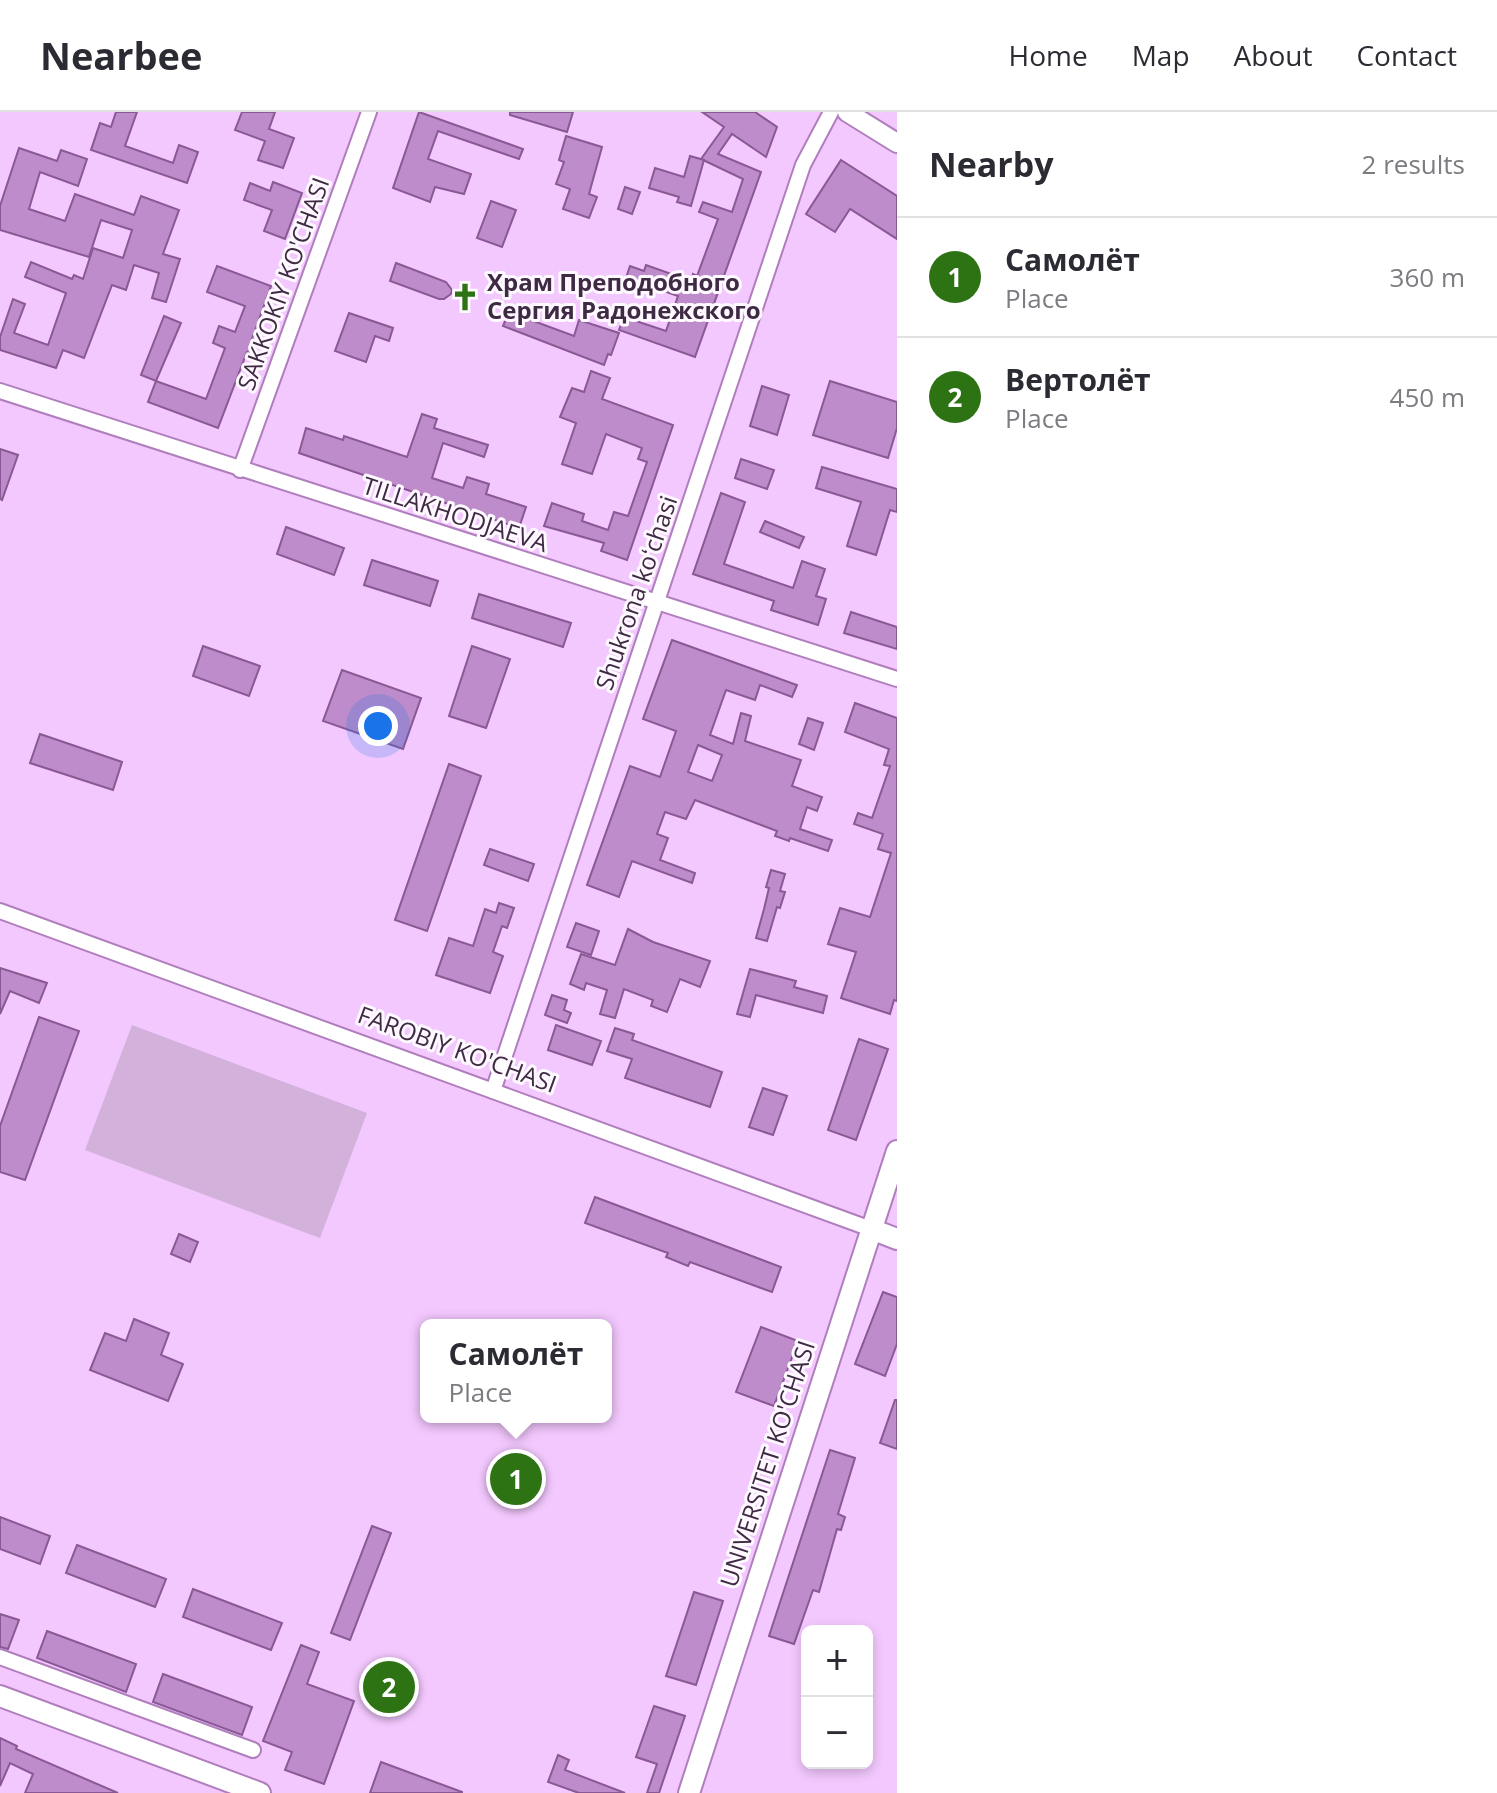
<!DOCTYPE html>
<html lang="en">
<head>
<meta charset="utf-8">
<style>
	:root { --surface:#fff; --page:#f2f2f3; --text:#2b2b33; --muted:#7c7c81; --line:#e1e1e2; --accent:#2d7314 }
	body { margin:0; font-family:"Open Sans",sans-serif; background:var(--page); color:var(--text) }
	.controls { position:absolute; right:24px; bottom:24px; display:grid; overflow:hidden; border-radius:12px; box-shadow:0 4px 12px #0003 }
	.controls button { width:72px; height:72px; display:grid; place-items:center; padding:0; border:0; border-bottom:2px solid var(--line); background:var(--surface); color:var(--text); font:40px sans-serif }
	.you { position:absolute; left:378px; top:614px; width:28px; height:28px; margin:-20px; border:6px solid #fff; border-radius:50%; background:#1a73e8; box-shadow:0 0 0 12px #1a73e833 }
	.badge { display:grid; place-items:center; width:52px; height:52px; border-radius:50%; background:var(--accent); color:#fff; font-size:26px; font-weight:700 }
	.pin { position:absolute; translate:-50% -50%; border:4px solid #fff; box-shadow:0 2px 8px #0006 }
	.popup { position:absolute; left:420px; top:1207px; width:192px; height:104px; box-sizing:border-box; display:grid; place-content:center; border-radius:12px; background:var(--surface); filter:drop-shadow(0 2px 6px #0005); font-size:26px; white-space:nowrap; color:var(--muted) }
	.popup b { font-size:30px; color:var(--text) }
	.popup::after { content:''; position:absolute; left:50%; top:100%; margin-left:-16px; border:16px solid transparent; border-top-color:var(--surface) }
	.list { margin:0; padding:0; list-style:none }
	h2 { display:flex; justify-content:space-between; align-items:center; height:104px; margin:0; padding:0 32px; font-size:34px }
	h2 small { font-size:26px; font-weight:400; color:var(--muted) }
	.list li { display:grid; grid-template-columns:52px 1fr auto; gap:24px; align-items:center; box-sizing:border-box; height:120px; padding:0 32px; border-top:2px solid var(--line) }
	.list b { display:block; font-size:30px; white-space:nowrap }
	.list p { margin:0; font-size:26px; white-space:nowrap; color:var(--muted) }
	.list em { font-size:26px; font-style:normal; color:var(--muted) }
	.map { position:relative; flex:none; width:897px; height:1681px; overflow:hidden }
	header { display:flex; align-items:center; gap:48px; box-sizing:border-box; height:112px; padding:0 40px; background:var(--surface); border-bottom:2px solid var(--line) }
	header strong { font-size:38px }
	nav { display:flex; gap:44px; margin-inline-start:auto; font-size:28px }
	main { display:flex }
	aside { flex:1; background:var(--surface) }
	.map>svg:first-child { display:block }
</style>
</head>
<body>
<header>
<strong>Nearbee</strong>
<nav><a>Home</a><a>Map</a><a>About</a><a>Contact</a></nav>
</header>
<main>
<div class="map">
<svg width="897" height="1681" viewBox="0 0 897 1681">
	<rect width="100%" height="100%" fill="#f3c8fe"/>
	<polygon fill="#d2b1db" points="132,913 367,1001 320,1126 85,1038"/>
	<g fill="#be8bcb" stroke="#895895" stroke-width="2" fill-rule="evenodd">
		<polygon points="116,0 137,0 125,34 173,51 179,33 198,40 187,71 91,38 100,11 111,15"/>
		<polygon points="242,0 275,0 269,17 294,26 283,56 258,48 265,29 235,18"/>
		<polygon points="419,0 523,37 519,47 438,19 428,47 471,62 464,82 435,75 430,90 393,76"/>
		<polygon points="510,0 573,0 567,20 510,3"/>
		<polygon points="702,0 755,0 777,15 766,45 732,22 718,42 761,60 695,245 619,218 624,205 666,219 678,184 626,166 630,154 644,159 646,153 691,169 693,162 697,164 718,107 699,100 703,90 732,100 743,67 701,47 724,15"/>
		<polygon points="566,24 602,35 589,82 597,85 589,106 563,97 570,77 556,72 564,50 559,48"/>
		<polygon points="19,36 57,49 61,38 87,47 78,74 40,60 29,97 65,109 75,82 134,103 141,84 179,98 163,142 180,147 166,190 152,186 159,161 134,153 126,178 112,173 84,246 63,238 56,256 0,238 0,225 13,187 25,192 14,221 48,233 66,181 25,165 31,150 72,167 74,163 83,167 93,136 123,146 132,118 101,108 89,145 0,118 0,94"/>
		<polygon points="690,44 704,48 691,94 677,90 679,85 649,76 655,56 684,65"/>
		<polygon points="841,48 897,84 897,127 850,97 835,120 806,102"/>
		<polygon points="273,70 302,81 285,127 264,119 272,98 244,88 250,71 270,79"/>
		<polygon points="625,75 640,80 632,102 618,97"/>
		<polygon points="491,89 516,98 502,135 477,126"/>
		<polygon points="396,151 446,170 452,178 451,182 444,187 439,187 390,169"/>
		<polygon points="217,154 271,174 252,227 258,229 253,243 247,240 218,316 148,290 156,269 206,287 225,236 213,231 219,214 235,220 245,194 207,180"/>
		<polygon points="509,200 574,224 579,208 619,221 611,243 608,242 604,253 503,214"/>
		<polygon points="349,201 393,216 389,229 375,224 366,250 335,239"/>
		<polygon points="164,204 181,211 156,269 141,263"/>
		<polygon points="591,259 610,266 602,287 673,313 627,448 601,439 604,431 544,414 552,391 584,402 582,409 608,418 614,400 628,404 647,350 638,347 642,336 606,322 592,362 562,352 576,311 560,305 572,276 584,280"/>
		<polygon points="830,269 897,290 897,316 888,346 813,323"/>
		<polygon points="762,274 789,283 777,323 750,314"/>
		<polygon points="422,302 437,307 434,316 488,333 484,345 443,331 432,366 463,376 467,365 489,372 486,382 526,395 519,416 299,341 306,316 343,328 344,324 407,345"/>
		<polygon points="0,337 18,343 2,388 0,387"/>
		<polygon points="741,347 774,358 767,377 735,366"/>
		<polygon points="822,355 897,377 897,400 890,398 876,443 847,434 861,390 816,376"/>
		<polygon points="721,381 745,390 724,452 793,476 802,449 825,457 816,484 826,487 818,513 771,498 774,489 693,462"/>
		<polygon points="765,409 804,425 799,436 760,420"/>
		<polygon points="286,415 344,436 334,463 277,442"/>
		<polygon points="372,448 438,469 430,494 364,473"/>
		<polygon points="479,482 571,511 563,535 472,506"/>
		<polygon points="851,500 897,515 897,537 844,521"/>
		<path d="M672 528 797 573 792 585 760 573 755 588 726 578 710 623 733 632 741 601 751 604 745 629 801 648 792 674 822 685 817 699 807 695 800 717 832 728 828 739 790 726 789 729 775 724 777 719 695 688 686 707 665 700 657 722 668 726 660 748 695 761 692 771 632 749 619 785 587 773 630 654 660 665 676 619 643 607ZM698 633 722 643 712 669 688 660Z"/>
		<polygon points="203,534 260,554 249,584 193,564"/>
		<polygon points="472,534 510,547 486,616 449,604"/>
		<polygon points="342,558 421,586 403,637 323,609"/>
		<polygon points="855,591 897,606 897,889 894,888 890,902 841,886 856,840 828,832 840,796 870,805 891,741 878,737 883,722 854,712 858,701 872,706 890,654 884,653 889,637 845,620"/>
		<polygon points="808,606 823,611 814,638 799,632"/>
		<polygon points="40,622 122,650 113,678 30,651"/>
		<polygon points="449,652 481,664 427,819 395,808"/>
		<polygon points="490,737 534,752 528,769 484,753"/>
		<polygon points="771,758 785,762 780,779 785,780 780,796 777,795 767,829 756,826 764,797 769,776 766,775"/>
		<polygon points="499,791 514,796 507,816 502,814 493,840 503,844 490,881 436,863 449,826 473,834 485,797 496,801"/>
		<polygon points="576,811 599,819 591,843 567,835"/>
		<polygon points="628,817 653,830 710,849 700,875 680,867 667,900 651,894 653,888 624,877 615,906 600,902 607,878 586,871 584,878 570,872 581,842 615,853"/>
		<polygon points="0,856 47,871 39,891 10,879 0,902"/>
		<polygon points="750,857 796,869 794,875 827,884 823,901 756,883 750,905 737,902"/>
		<polygon points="552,883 567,888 564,898 571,901 567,911 545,903"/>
		<polygon points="39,905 79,919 25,1068 0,1060 0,1014"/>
		<polygon points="556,913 601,929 592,953 548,938"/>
		<polygon points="615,916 634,922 632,928 722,960 710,995 625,966 632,947 607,939"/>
		<polygon points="859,927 888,937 856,1028 828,1018"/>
		<polygon points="763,976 787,984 773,1023 749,1015"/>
		<polygon points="595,1085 781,1155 772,1180 690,1150 688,1154 666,1145 668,1141 585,1111"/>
		<polygon points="179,1122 198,1130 190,1150 171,1142"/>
		<polygon points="883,1180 897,1185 897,1232 885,1264 855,1252"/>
		<polygon points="134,1207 169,1221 161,1243 183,1252 168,1289 90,1258 105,1221 126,1229"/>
		<polygon points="761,1215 798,1229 774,1294 736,1280"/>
		<polygon points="895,1288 897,1288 897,1337 880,1331"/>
		<polygon points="830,1338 855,1346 838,1402 845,1405 841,1418 837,1417 819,1480 813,1478 794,1532 769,1524"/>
		<polygon points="0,1405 50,1424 40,1452 0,1437"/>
		<polygon points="372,1414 391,1421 350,1528 331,1521"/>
		<polygon points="77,1433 166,1467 155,1495 66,1461"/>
		<polygon points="193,1477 282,1511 271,1538 183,1505"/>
		<polygon points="694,1480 723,1489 696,1573 666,1564"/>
		<polygon points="0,1502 19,1508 8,1537 0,1535"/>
		<polygon points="47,1519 136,1552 126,1580 37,1546"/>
		<polygon points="301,1533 319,1540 307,1572 354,1589 324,1672 285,1658 292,1640 263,1629"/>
		<polygon points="163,1562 252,1595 242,1623 153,1590"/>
		<polygon points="654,1594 685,1604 659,1681 647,1681 657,1652 636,1645"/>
		<polygon points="0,1626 17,1634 16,1637 118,1681 25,1681 33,1662 10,1651 0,1674"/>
		<polygon points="558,1643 569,1648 565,1658 625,1681 579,1681 548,1670"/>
		<polygon points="381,1650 462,1680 462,1681 370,1681"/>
	</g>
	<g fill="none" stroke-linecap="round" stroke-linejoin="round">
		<defs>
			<g id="minor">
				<polyline points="0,279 897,567"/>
				<polyline points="240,358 369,0"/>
				<polyline points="0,799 871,1117"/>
				<polyline points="493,979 803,53 831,0"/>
				<polyline points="0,1545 253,1638"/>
			</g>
			<polyline id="tertiary" points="847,0 897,31"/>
			<g id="secondary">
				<polyline points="871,1117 897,1127"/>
				<polyline points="0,1584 260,1681"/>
				<polyline points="689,1681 897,1039"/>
			</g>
		</defs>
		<use href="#minor" stroke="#b07ebd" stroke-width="18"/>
		<use href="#tertiary" stroke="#b07ebd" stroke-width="22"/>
		<use href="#secondary" stroke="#b07ebd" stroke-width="24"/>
		<use href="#minor" stroke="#fff" stroke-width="14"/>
		<use href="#tertiary" stroke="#fff" stroke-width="18"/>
		<use href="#secondary" stroke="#fff" stroke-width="20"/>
	</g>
	<defs>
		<symbol id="church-bare" viewBox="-9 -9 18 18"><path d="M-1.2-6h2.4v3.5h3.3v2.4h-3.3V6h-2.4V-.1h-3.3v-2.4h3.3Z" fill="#2d7314" stroke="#fef8ff" stroke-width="2.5" paint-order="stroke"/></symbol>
	</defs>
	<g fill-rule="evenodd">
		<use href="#church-bare" x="445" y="165" width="40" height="40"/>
	</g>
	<g text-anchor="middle" stroke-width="6" stroke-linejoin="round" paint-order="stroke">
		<g font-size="24" font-weight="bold" fill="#3f2a44" stroke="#fef8ff" text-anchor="start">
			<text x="487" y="179">Храм Преподобного<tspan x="487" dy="28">Сергия Радонежского</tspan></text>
		</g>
		<g font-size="24" fill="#3f2a44" stroke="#fef8ff">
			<text transform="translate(284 172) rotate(-70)" y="8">SAKKOKIY KO'CHASI</text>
			<text transform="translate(455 403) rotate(18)" y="8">TILLAKHODJAEVA</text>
			<text transform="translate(637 481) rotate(-71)" y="8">Shukrona koʻchasi</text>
			<text transform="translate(457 938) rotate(20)" y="8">FAROBIY KO'CHASI</text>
			<text transform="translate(768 1352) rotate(-72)" y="8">UNIVERSITET KO'CHASI</text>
		</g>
	</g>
</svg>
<div class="controls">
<button>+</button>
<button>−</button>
</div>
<div class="you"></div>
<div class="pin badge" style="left:516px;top:1367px">1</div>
<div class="popup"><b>Самолёт</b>Place</div>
<div class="pin badge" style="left:389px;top:1575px">2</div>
</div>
<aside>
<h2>Nearby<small>2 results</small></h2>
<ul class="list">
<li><span class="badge">1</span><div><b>Самолёт</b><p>Place</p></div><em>360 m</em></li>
<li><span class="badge">2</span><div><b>Вертолёт</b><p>Place</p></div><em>450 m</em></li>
</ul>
</aside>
</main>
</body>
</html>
